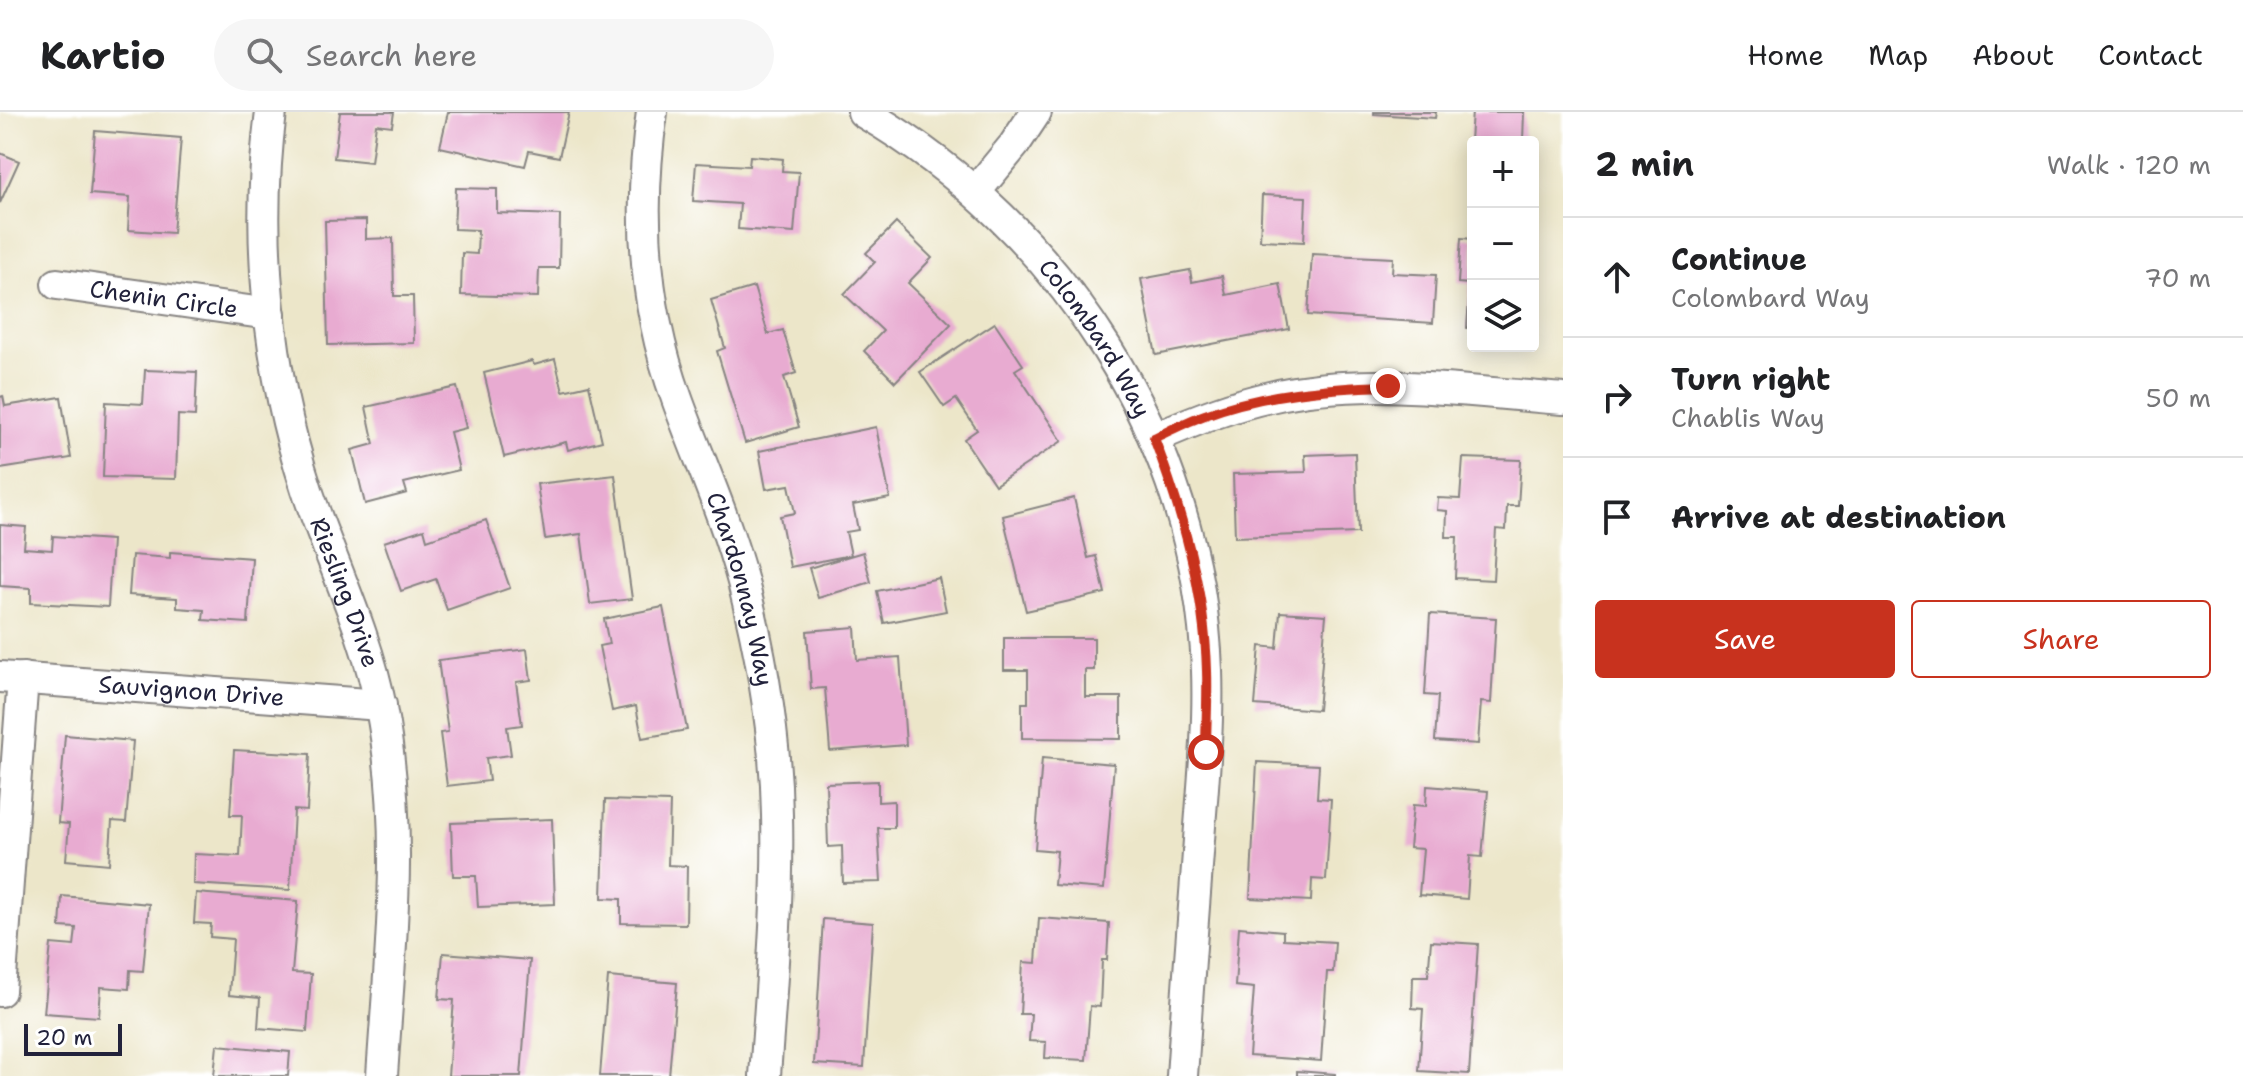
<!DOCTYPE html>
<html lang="en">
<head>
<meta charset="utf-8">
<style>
	:root { --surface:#fff; --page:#f6f6f6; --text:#202124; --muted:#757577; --line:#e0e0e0; --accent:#c8321e }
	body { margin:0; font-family:"Shantell Sans",sans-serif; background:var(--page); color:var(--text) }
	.controls { position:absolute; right:24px; top:24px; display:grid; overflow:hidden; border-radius:8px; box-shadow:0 4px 20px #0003 }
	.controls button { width:72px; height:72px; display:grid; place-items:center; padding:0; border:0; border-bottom:2px solid var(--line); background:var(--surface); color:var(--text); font:40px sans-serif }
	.scale { position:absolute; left:24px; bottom:20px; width:98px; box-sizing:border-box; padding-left:8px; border:4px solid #22223b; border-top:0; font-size:22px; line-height:28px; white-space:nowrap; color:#22223b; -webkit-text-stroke:6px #fff; paint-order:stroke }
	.stop { position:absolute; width:24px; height:24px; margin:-18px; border:6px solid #c8321e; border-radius:50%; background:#fff }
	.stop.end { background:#c8321e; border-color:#fff; box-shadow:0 2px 8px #0008 }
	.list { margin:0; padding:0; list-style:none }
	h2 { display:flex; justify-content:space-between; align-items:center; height:104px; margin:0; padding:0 32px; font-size:34px }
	h2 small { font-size:26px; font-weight:400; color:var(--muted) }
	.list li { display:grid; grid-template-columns:52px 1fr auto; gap:24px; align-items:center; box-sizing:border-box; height:120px; padding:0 32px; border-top:2px solid var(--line) }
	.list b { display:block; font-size:30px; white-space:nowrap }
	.list p { margin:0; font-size:26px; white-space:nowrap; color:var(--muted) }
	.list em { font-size:26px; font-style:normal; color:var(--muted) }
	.actions { display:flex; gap:16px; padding:24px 32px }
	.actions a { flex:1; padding:18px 0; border:2px solid var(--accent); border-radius:8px; text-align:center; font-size:28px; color:var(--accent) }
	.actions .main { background:var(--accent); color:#fff }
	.icon { flex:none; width:44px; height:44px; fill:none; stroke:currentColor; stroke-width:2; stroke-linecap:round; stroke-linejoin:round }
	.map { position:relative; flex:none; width:1563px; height:964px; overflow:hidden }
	header { display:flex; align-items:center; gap:48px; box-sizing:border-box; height:112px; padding:0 40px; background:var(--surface); border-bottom:2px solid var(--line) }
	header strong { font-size:38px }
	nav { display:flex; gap:44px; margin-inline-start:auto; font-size:28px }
	.search { width:560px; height:72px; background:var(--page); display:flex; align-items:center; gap:20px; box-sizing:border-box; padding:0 28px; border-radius:44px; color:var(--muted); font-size:30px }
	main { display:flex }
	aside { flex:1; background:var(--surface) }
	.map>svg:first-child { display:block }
</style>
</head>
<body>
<header>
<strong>Kartio</strong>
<div class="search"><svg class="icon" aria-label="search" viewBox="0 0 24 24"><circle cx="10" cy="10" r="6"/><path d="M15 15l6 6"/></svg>Search here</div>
<nav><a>Home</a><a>Map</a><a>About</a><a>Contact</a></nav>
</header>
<main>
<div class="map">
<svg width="1563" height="964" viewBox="0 0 1563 964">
	<rect width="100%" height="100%" fill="#fff"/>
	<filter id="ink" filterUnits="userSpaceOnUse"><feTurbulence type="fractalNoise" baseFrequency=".0125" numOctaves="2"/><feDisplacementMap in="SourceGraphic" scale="16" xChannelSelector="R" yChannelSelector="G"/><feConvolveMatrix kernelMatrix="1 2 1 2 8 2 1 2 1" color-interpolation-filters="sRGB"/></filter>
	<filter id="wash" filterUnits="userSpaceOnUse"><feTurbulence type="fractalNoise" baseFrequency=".006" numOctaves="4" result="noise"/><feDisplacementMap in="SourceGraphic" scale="32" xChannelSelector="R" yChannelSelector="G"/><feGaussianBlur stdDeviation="1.8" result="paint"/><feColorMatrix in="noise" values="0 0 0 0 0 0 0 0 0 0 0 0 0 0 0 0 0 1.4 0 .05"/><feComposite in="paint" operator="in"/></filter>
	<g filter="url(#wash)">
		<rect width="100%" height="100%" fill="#ece6c9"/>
		<g id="blocks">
			<g fill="#e8abd1">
				<polygon points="340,0 394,0 392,14 376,12 371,50 334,46"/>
				<polygon points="448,0 569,0 559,45 529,39 525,54 440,35"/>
				<polygon points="1374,0 1436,0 1435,6 1374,2"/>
				<polygon points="1472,0 1524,0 1523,30 1473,30 1473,58 1468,57"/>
				<polygon points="95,19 181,26 173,121 128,118 130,85 90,82"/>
				<polygon points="0,41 19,49 0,91"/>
				<polygon points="750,44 783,47 782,59 799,60 794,121 738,117 740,92 693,89 696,51 749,54"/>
				<polygon points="456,76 497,77 497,101 560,103 559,156 539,156 538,185 461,183 462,141 477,142 478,118 454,117"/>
				<polygon points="1262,83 1306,85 1304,130 1260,128"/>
				<polygon points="366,108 366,127 393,126 394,184 413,184 414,231 328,233 325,109"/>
				<polygon points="896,111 932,146 908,171 951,212 895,270 864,239 883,219 844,182 875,150 866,141"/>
				<polygon points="1461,126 1473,127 1473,217 1467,216 1470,172 1458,171"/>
				<polygon points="1312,142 1393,146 1392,161 1436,163 1433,211 1308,203"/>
				<polygon points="1190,158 1192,170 1222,164 1226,183 1280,172 1289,217 1156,243 1141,167"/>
				<polygon points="754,175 768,222 783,218 796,261 784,265 799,315 745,331 717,239 725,236 711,188"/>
				<polygon points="995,211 1023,253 1015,258 1062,329 995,373 964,327 977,318 956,287 944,295 920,260"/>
				<polygon points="555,247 563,279 589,273 602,329 568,338 566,330 504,345 484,261 532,249 534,253"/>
				<polygon points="145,258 197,260 195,304 178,303 176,367 103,365 106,290 143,292"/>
				<polygon points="457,275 466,316 450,320 459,358 404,371 407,381 365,392 352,338 374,332 366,295"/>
				<polygon points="3,284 5,294 61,285 71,346 0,357 0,285"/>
				<polygon points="876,315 890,386 853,393 858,418 846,420 851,443 790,455 780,404 795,401 789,373 766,377 759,339"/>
				<polygon points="1355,341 1358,421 1235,425 1233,362 1306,360 1305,343"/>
				<polygon points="1463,346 1521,348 1518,394 1507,394 1506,418 1496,417 1493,468 1455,466 1457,425 1446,425 1447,399 1437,398 1438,386 1460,387"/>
				<polygon points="615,363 632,487 590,492 581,422 545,427 537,372"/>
				<polygon points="1074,386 1088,446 1096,444 1105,481 1026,499 1003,404"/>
				<polygon points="486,408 510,476 447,498 436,467 401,479 384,430 424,417 427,428"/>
				<polygon points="0,413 26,415 24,436 52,438 53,424 112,428 108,495 31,491 31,476 0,474"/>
				<polygon points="170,440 252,446 248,511 203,508 204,498 177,496 177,486 129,483 132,443 170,446"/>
				<polygon points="863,440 871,470 818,486 809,456"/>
				<polygon points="939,466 946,499 884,511 877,479"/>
				<polygon points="663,495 687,618 642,626 636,594 612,599 599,534 609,532 604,507"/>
				<polygon points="1280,500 1326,503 1318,598 1255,593 1260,534 1277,536"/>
				<polygon points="1430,502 1496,506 1491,591 1481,590 1478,632 1435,629 1438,584 1425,583"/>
				<polygon points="855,515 857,548 900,545 906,633 830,639 825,576 811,577 807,519"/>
				<polygon points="1004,526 1094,526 1094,558 1085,558 1085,585 1121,585 1121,627 1022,626 1022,591 1028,591 1028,558 1004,558"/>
				<polygon points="527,537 531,568 516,570 522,613 507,615 511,643 486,646 489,669 447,674 440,621 448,620 438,548"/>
				<polygon points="65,623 133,629 126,710 112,709 109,752 66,748 69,712 58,711"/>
				<polygon points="234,638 310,642 307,699 294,698 290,778 193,772 194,742 240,744 242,703 230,703"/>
				<polygon points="1042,646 1114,652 1104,777 1054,773 1057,739 1035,737"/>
				<polygon points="1257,650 1319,653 1317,686 1331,687 1326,768 1312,767 1311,789 1250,786"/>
				<polygon points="878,669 878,690 894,689 894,716 878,716 881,770 843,771 842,734 828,735 826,671"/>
				<polygon points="1427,674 1488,679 1482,745 1470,744 1467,787 1419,783 1423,737 1409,736 1413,693 1426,694"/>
				<polygon points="605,688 670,690 668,753 687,754 686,812 621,811 621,787 602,786"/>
				<polygon points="552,707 555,792 478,795 476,764 453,764 451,711"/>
				<polygon points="196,781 298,789 292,861 311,862 307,920 258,916 260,886 229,883 233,827 210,825 211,812 194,811"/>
				<polygon points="62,784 149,792 143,859 130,858 129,877 101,875 99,905 44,901 51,832 74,834 76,816 60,815"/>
				<polygon points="1039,806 1109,811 1107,848 1102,848 1100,895 1090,894 1086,948 1045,946 1046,930 1029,929 1031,902 1020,902 1023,850 1036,851"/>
				<polygon points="823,807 873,811 864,955 814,952"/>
				<polygon points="1239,815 1283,819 1283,827 1335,830 1333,860 1327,860 1321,949 1249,944 1254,876 1235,874"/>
				<polygon points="1431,829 1478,832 1469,962 1419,959 1423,897 1412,896 1413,864 1428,864"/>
				<polygon points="443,841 530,848 521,964 448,964 454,888 439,887"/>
				<polygon points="608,865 677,871 669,964 600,964"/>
				<polygon points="217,933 290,940 288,964 214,964"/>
				<polygon points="1297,959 1335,962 1335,964 1297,964"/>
			</g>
		</g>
	</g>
	<g filter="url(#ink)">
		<use href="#blocks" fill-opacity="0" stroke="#878482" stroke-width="2"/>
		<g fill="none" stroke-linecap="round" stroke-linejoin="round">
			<defs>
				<g id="minor">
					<path id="s1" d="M271 0C255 124 268 259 307 378 331 450 367 521 381 596 405 720 390 839 382 964"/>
					<path id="s2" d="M652 0C638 97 643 194 677 287 699 348 726 406 743 470 762 545 776 625 777 703 779 790 771 877 765 964"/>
					<path id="s3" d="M863 0C1061 115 1199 327 1207 559 1209 615 1203 672 1199 728 1193 807 1187 885 1182 964"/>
					<polyline points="976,79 1014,33 1036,0"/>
					<path id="s4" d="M57 172 270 202"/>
					<path d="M1154 326C1192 309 1229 294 1270 285 1365 263 1467 280 1563 287"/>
					<path id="s5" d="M0 565 381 593"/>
					<polyline points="0,879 23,566"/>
				</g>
			</defs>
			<use href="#minor" stroke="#878482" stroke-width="34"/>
			<use href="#minor" stroke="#fff" stroke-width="30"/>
		</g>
	</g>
	<g fill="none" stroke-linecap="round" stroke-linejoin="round" filter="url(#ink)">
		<path stroke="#c8321e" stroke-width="10" d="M1206 640C1206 613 1208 586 1207 559 1205 479 1182 400 1154 326 1171 318 1188 309 1205 303 1265 281 1326 276 1388 274"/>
	</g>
	<g text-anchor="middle" stroke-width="7" stroke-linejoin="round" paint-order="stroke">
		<g font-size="24" fill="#22223b" stroke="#fff">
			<text dy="8" stroke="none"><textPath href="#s4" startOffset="108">Chenin Circle</textPath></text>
			<text dy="8" stroke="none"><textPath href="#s3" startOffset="328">Colombard Way</textPath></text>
			<text dy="8" stroke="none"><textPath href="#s2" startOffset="492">Chardonnay Way</textPath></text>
			<text dy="8" stroke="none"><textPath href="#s1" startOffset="492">Riesling Drive</textPath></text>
			<text dy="8" stroke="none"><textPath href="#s5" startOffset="192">Sauvignon Drive</textPath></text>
		</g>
	</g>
</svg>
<div class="controls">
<button>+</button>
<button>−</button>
<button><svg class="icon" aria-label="layers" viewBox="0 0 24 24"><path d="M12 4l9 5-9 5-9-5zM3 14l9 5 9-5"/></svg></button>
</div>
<div class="scale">20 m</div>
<div class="stop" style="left:1206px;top:640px"></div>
<div class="stop end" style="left:1388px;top:274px"></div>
</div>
<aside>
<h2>2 min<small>Walk · 120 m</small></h2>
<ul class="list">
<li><svg class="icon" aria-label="ahead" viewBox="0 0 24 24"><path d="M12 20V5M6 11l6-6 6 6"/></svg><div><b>Continue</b><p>Colombard Way</p></div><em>70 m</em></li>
<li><svg class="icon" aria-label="right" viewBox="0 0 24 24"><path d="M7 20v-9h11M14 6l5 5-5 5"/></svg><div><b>Turn right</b><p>Chablis Way</p></div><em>50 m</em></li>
<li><svg class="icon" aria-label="arrive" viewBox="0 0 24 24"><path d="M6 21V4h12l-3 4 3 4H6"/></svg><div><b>Arrive at destination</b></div></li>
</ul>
<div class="actions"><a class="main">Save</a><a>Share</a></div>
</aside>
</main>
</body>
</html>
